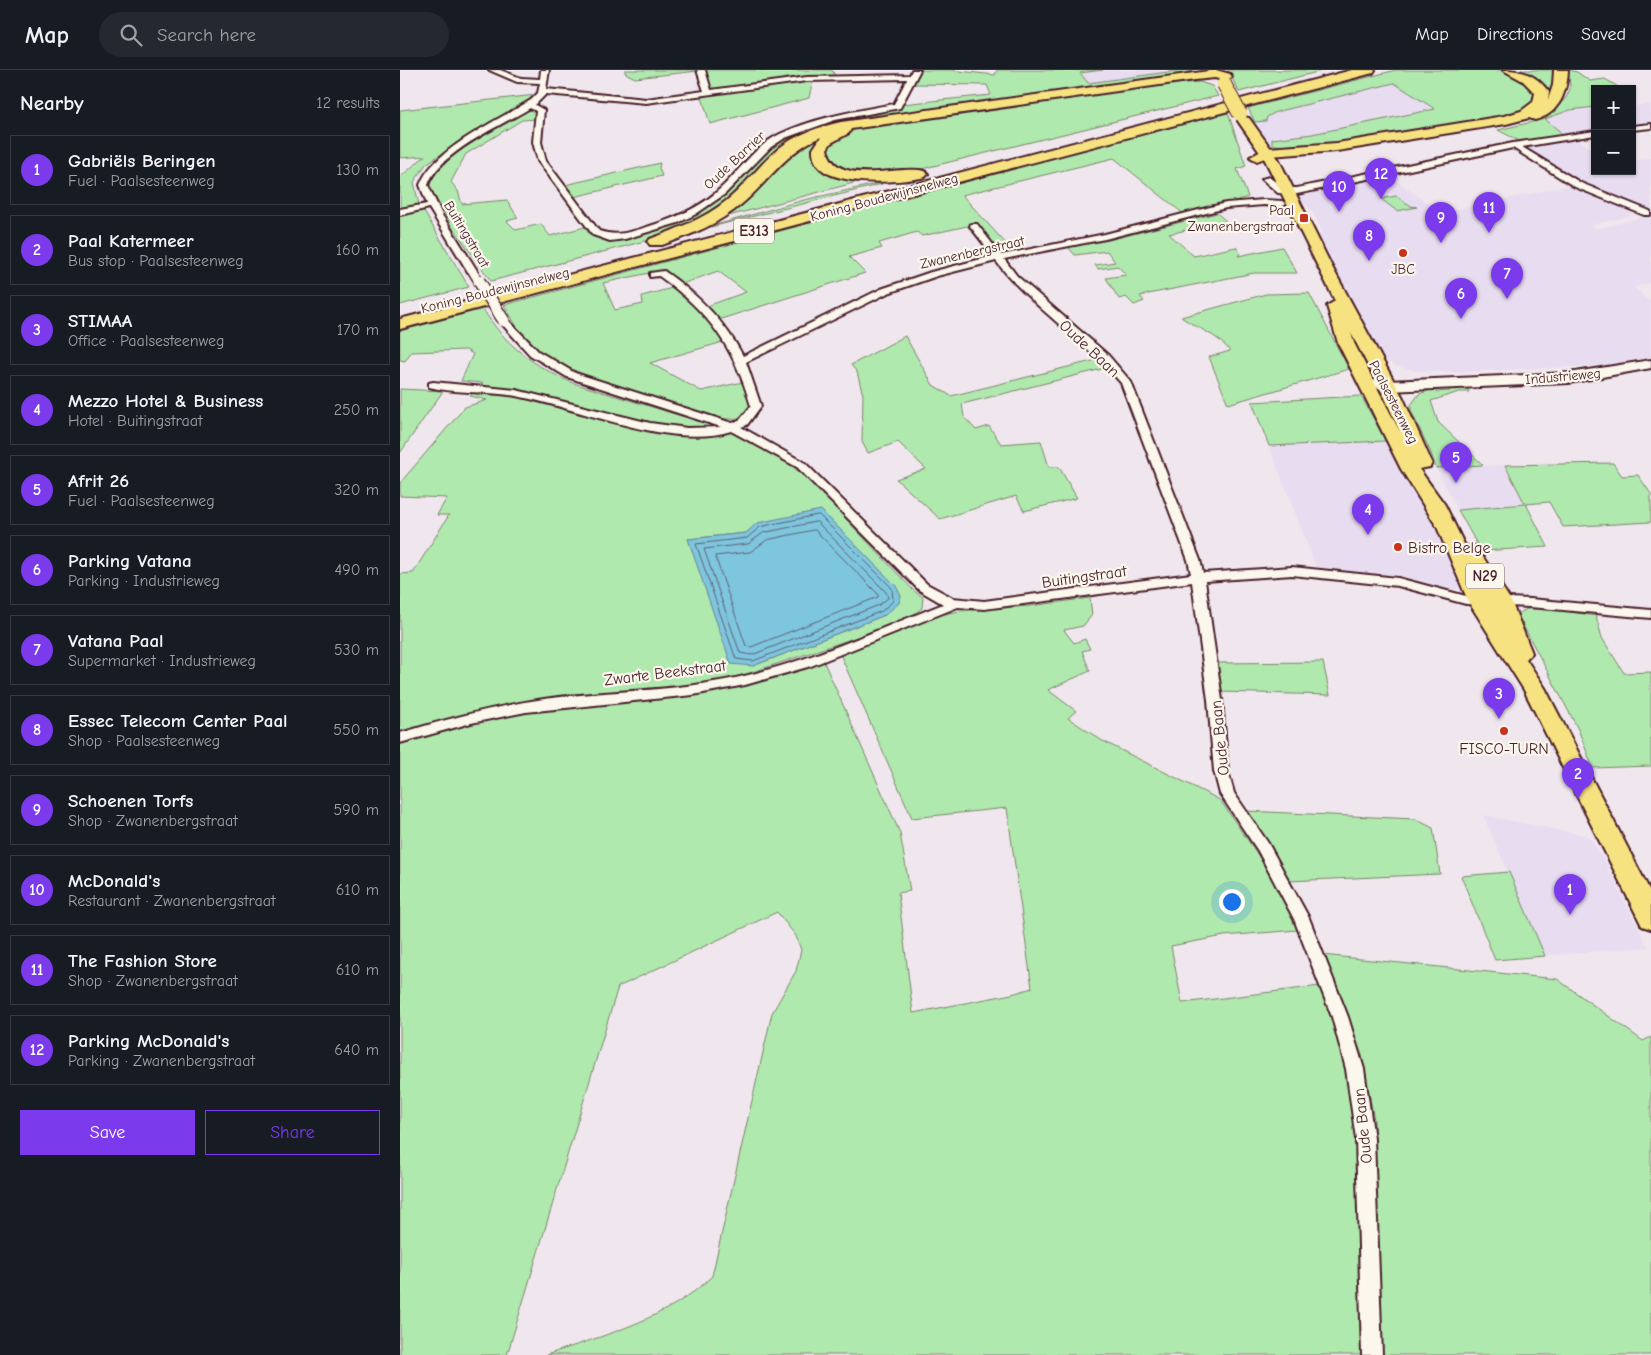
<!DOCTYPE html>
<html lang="en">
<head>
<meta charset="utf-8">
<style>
	:root { --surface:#171b24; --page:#242831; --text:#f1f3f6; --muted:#9ea1a6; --line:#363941; --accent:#7c3aed }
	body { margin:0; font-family:"Comic Neue",sans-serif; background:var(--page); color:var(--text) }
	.controls { position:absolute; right:15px; top:15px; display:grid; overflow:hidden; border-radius:0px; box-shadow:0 1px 4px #0004 }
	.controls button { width:45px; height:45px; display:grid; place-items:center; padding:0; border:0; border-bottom:1px solid var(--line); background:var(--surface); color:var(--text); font:25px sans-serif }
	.you { position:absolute; left:831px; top:831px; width:18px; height:18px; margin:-12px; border:4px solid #fff; border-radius:50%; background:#1a73e8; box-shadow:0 0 0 8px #1a73e833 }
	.badge { display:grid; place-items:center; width:32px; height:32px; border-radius:50%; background:var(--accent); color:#fff; font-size:16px; font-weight:700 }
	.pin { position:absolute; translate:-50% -41px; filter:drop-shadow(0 1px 2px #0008) }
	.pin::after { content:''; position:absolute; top:26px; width:18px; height:15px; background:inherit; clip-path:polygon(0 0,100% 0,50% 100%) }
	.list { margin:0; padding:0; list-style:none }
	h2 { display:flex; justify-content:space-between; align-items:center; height:65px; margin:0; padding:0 20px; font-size:21px }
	h2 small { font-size:16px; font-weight:400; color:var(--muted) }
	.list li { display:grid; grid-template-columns:32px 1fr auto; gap:15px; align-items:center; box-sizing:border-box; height:70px; margin:0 10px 10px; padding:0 10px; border:1px solid var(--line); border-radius:0px }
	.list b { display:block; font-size:19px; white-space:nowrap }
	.list p { margin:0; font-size:16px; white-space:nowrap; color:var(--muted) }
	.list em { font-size:16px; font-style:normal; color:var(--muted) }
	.actions { display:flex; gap:10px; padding:15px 20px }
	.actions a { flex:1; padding:11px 0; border:1px solid var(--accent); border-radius:0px; text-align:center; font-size:18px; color:var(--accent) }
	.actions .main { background:var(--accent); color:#fff }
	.icon { flex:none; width:28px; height:28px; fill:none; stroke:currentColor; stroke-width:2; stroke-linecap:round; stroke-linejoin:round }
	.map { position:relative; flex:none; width:1251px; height:1285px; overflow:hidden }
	header { display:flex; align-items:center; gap:30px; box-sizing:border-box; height:70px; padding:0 25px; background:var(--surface); border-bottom:1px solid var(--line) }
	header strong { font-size:24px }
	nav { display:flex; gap:28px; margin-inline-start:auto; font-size:18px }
	.search { width:350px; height:45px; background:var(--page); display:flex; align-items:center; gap:12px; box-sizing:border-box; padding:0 18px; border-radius:28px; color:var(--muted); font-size:19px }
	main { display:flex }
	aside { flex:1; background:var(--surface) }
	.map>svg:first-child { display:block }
</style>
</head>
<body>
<header>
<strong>Map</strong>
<div class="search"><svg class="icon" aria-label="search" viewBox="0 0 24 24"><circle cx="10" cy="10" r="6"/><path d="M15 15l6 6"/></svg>Search here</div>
<nav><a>Map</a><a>Directions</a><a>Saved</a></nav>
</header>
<main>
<aside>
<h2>Nearby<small>12 results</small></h2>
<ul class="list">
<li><span class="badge">1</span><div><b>Gabriëls Beringen</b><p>Fuel · Paalsesteenweg</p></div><em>130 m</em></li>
<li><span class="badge">2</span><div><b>Paal Katermeer</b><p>Bus stop · Paalsesteenweg</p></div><em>160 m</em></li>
<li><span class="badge">3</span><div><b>STIMAA</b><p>Office · Paalsesteenweg</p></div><em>170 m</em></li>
<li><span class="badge">4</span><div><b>Mezzo Hotel &amp; Business</b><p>Hotel · Buitingstraat</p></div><em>250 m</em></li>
<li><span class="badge">5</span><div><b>Afrit 26</b><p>Fuel · Paalsesteenweg</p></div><em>320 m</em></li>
<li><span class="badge">6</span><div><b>Parking Vatana</b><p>Parking · Industrieweg</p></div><em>490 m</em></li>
<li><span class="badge">7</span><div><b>Vatana Paal</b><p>Supermarket · Industrieweg</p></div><em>530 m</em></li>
<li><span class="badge">8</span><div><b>Essec Telecom Center Paal</b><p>Shop · Paalsesteenweg</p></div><em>550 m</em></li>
<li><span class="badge">9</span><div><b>Schoenen Torfs</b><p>Shop · Zwanenbergstraat</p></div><em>590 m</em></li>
<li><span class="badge">10</span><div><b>McDonald's</b><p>Restaurant · Zwanenbergstraat</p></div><em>610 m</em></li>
<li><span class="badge">11</span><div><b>The Fashion Store</b><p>Shop · Zwanenbergstraat</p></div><em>610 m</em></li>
<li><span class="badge">12</span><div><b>Parking McDonald's</b><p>Parking · Zwanenbergstraat</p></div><em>640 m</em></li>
</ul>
<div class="actions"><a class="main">Save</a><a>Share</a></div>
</aside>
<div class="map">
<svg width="1251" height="1285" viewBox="0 0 1251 1285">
	<rect width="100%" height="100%" fill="#f0e7ee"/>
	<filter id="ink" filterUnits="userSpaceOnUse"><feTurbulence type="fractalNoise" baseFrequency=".02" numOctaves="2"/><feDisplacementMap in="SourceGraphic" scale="10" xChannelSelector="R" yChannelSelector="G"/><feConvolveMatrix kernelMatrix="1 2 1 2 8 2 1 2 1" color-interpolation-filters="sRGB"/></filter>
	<g filter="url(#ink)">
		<g fill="#e8dcf0">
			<polygon points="703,0 783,0 688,13 679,3"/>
			<polygon points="994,13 1036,39 912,64 876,68 872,69 872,74 865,70 855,52 866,51 867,47 876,42"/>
			<polygon points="1251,34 1251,54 1232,56 1232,36"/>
			<polygon points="1195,37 1195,61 1164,65 1145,49 1170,40"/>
			<polygon points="1175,68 1195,81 1195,101 1232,101 1232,91 1251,88 1251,142 1185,116 1125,77"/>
			<polygon points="984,104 990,106 1041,143 1170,115 1233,141 1230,146 1192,155 1197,159 1251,145 1251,213 1234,217 1251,233 1251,287 1211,295 1057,302 1016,301 995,296 984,290 979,286 944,220 947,219 943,218 933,198 935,197 919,173 922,172 919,167 915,164 923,163 911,139 902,132 898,124"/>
			<polygon points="986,371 1003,404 1022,431 1037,459 1061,518 1048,520 983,506 917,499 869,376"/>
			<polygon points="1105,395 1126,434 1058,440 1036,398"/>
			<polygon points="1083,745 1188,766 1202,786 1248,877 1145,886"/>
		</g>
		<g fill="#afe9ae" stroke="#7c846c" fill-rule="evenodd">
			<polygon points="225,0 298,0 298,1 235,8 225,3"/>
			<polygon points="304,0 432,0 436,7 317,20 310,18"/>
			<path d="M519 0H550L595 5 597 0H703L680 3 688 13 783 0 795 1 783 5 439 53 350 109 326 131 299 149 253 169 91 211 51 155 28 114C29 110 30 106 32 103 40 91 122 39 134 39L136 41V49L122 50 66 84 51 112 58 121 62 134 107 130 118 148 107 151 116 160 141 154 150 166 185 157 190 165 201 169 219 171 272 155 296 144 368 78 382 69 419 53 494 40 500 38 502 34 591 25 587 15 512 14Z"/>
			<polygon points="828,0 925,0 839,22"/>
			<path d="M996 0H1103L1119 6 1136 22 1135 33C1130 36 1124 41 1118 43 1091 51 888 83 872 74V69L912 64 1035 39 994 13 876 42 867 47 866 51 855 52 848 38Z"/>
			<polygon points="1113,0 1157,0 1157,16 1147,34 1132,8"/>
			<polygon points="1169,0 1177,2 1190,11 1205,9 1220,18 1195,19 1195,37 1170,40 1145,49 1164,65 1119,71 1098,60 1145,49 1166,28 1170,19"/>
			<polygon points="413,9 409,28 310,54 301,24"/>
			<path d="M800 12 812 16 818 26 509 102C491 104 444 108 431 92 428 89 427 84 426 81 435 61 462 58 482 54L774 14Z"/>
			<polygon points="136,25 124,35 35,88 26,94 14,112 19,135 0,139 0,107 25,86 0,88 0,40"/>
			<path d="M828 43 846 96 837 99 848 127 785 145 714 88 562 125 608 176 626 180 592 185 567 156 522 166 517 162 479 173 482 178 449 187 465 203 318 250 307 236 346 222 318 201 282 214 263 200 203 213 215 240 243 234 242 226 276 217 302 242 323 272 250 293 301 321 343 312 351 337 346 345 334 349H324C274 332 156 307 124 267 116 258 111 245 104 235L632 93Z"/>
			<polygon points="436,60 415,77 414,89 418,95 465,110 321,148 393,79"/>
			<polygon points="260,93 259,98 262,106 174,127 165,115"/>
			<polygon points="480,113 482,114 291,162 404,130"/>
			<polygon points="996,126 1011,136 1017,137 997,141 981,129"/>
			<polygon points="23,140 69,217 0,235 0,145"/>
			<polygon points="817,143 826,151 769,164 794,186 836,177 840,183 838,186 882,177 897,203 854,203 753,223 740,226 744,231 734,235 726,227 719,229 706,208 726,205 718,196 698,199 695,195 715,192 707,181 675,185 668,177 709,170"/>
			<path d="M909 223 949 299 828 334 809 287 830 281C817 264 798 259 781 247L866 224Z"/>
			<path d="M83 239C105 275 135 297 173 313L321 358 346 368 385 390 413 414 514 521 523 527 522 538 505 551 332 609 279 619 185 625 0 664V504L13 503 49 445H37L47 428 0 426V413L65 337 87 330 70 326 83 313 61 311 73 284 66 280 11 282 5 291 0 290V261ZM144 327 186 340V341L181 345 138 331ZM346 463 485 545 353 596 288 469Z"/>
			<polygon points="505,266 533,315 551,326 696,290 702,299 562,334 564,347 576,360 589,356 601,374 641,371 649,397 659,397 677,428 624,441 616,426 540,449 496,409 526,399 498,372 468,383 462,372 463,325 457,302 451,295"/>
			<polygon points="1049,318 1067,318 1069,322 1059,322 1031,331 1038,352 1083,395 1036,398 1031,383 1011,341 1011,335 1019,324 1034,319 1036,322 1050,321"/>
			<polygon points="0,319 43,321 0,383"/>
			<polygon points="961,326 986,371 869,376 852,332"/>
			<polygon points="1213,393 1222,406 1238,405 1251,424 1251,452 1163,457 1149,432 1126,434 1148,477 1081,481 1058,440 1125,434 1105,395"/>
			<path d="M690 528 692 545 683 556 664 560 674 573 685 569 690 579 682 581 690 601 648 620 676 641 668 648 701 670 820 730 856 782 882 824 898 860 824 866 771 876 782 933 920 916 948 994 957 1071 963 1285H146C202 1266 270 1248 312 1206L372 943 396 901 401 880 396 866 377 842 218 917 107 1285H0V672L91 649 165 636 245 629 423 590 500 763 510 821 498 823 513 943 612 924 632 918 607 738 512 748 440 584 539 545 560 541 630 536Z"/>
			<polygon points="1127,539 1152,539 1196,546 1202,568 1224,603 1251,602 1251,696 1193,698 1178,659 1117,544"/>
			<polygon points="923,592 930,625 819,622 816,593"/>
			<polygon points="846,741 1015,749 1033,758 1040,804 889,811"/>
			<polygon points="1109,802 1145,886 1095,890 1061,806"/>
			<polygon points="922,885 1157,909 1243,971 1251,967 1251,1285 982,1285 974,1050 962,985"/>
		</g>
		<polygon fill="#7ec5de" stroke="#698396" points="421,440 496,516 501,526 499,533 485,545 353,596 331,594 288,469 346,463 357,453"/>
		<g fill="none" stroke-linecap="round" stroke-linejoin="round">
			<g stroke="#5f6173" stroke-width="1">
				<polygon points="419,445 492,518 493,531 482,541 353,591 336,589 296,474 347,468 360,457"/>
				<polygon points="417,452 486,522 488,528 479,535 352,585 340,583 304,479 348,474 363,463"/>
				<polygon points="415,460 478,524 478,527 351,577 346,576 315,486 350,482 367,470"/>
			</g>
			<defs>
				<g id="minor">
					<path d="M89 0H100L121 8 140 9 141 0H149L146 19 246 29 304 21 297 0H305L311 20 407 7 510 5 512 0H520L500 38 435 50 385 68 371 77 325 124 296 144 278 153 225 169 210 171 193 165 138 91 133 72 136 41 130 38C101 56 39 82 28 115L42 145 78 202 73 205 68 202 29 138 0 145V139L27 134 20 115C33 79 99 50 131 30L138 23 140 13 117 12ZM507 9 494 34C456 41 416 47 380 64 356 75 339 101 321 118 301 138 273 149 247 157 230 162 217 167 199 161L146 91 141 72 144 40 135 35 146 24 246 33 407 11Z"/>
					<polygon points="1251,54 1251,58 1232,60 1232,56"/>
					<polygon points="1195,61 1195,65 1122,77 1181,113 1250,141 1250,145 1244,145 1175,117 1113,78 897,124 878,123 862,109 869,107 883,118 897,118 1113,73"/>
					<path d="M864 130 882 131 886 134 882 137 864 135 826 138 705 169 604 189 617 206 708 285 731 312 800 490 803 503 892 497 998 508 1066 526 1130 529 1251 540V548L1130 537 1066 534 998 516 892 505 805 511 822 630 828 701 834 723 868 773 909 848 948 947 964 999 974 1069 982 1285H962L956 1069 946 999 932 947 894 849 858 781 820 724 814 701 808 630 792 512 584 539 558 537 411 596 345 615 293 625 126 642 71 653 0 673V663C47 649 95 636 144 629 200 621 258 622 314 612 394 599 468 563 543 534L519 520 397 397 331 361C270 380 177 337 116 326 88 321 57 324 29 317V313L33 312 116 320 250 353 287 358 321 357 167 307 130 285 101 253V249H107L138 281 175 303 332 353 339 351 351 336C334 277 309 242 259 206L250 207V203L264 201C297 224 324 250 343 286L481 219 531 202 593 186 570 156 571 154H577L601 185 705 164 826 133ZM596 191C631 237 683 269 721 313L788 490 791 504 584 531 553 528 527 514 405 393 341 357 347 355 361 336 346 292 488 223 537 206Z"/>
				</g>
				<polygon id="secondary" points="1251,290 1251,298 1169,313 988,321 972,316 969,313 977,308 988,311 1169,303"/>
				<path id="primary" d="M844 47 849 48 879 90 931 195 1003 328 1032 393 1030 397 1019 399 1045 435 1065 476H1076L1111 531 1132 583 1126 589 1145 618 1251 823V859L1242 856 1124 620 1068 531 1037 457 1001 399 938 273 927 236 935 231 865 90 838 51ZM951 263 985 328 1000 362 954 273Z"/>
				<g id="motorway">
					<path d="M816 0 830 4 832 7 825 11 815 8 795 10 451 59 449 63 431 73 427 79C436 119 499 94 525 101L528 104 525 107C502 113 426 118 415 91 413 87 413 83 413 79L421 67C386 81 370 110 343 133 319 154 291 165 262 175H250L248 172 250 169C277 159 303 149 326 131 345 116 359 95 378 79 396 64 419 57 441 52Z"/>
					<polygon points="952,0 975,0 973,3 0,259 0,249"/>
					<path d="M1103 0C1124 0 1136 5 1149 22L1148 30 1153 15 1154 0H1168C1167 23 1159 44 1135 50L1129 48 1106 54 937 81 870 86 857 91 850 87 867 78 937 73 1104 46 1121 41 1133 32 1135 23 1123 11Z"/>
				</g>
			</defs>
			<use href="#minor" stroke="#4a1f2b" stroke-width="4"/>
			<use href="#secondary" stroke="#4a1f2b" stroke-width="4"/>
			<use href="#primary" stroke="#4a1f2b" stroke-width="4"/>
			<use href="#motorway" stroke="#4a1f2b" stroke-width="4"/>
			<use href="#minor" fill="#fbf7ec" fill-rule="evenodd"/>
			<use href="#secondary" fill="#fbf7ec" fill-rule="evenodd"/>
			<use href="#primary" fill="#f7e281" fill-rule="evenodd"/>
			<use href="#motorway" fill="#f7e281" fill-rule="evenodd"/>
			<defs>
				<polyline id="minor-bridge-far1" points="73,202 79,212"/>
				<polyline id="minor-bridge" points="79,211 104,251"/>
				<polyline id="primary-bridge" points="824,14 840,44"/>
			</defs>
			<use href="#minor-bridge-far1" stroke="#4a1f2b" stroke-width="11" stroke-linecap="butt"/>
			<use href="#minor-bridge" stroke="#4a1f2b" stroke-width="14" stroke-linecap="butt"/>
			<use href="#primary-bridge" stroke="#4a1f2b" stroke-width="16" stroke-linecap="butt"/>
			<use href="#minor-bridge-far1" stroke="#fbf7ec" stroke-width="8"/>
			<use href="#minor-bridge" stroke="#fbf7ec" stroke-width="11"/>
			<use href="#primary-bridge" stroke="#f7e281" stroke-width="14"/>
		</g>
	</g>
	<g fill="#c8321e" stroke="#fbf7ec" stroke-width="2">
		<rect x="899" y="143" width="10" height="10" rx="2.5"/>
		<circle cx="1003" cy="183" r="5"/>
		<circle cx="998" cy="477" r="5"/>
		<circle cx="1104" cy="661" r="5"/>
	</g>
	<g text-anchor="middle" stroke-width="4.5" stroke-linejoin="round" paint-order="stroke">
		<g font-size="14" fill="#4a1f2b" stroke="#fbf7ec">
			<text transform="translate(334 90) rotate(-43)" y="5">Oude Barrier</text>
			<text transform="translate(484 127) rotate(-15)" y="5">Koning Boudewijnsnelweg</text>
			<text transform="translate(67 164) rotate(59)" y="5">Buitingstraat</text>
			<text transform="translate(572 182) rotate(-13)" y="5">Zwanenbergstraat</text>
			<text transform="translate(95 220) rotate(-14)" y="5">Koning Boudewijnsnelweg</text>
			<text transform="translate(1163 306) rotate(-5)" y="5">Industrieweg</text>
			<text transform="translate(994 332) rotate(63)" y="5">Paalsesteenweg</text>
		</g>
		<g font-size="14" fill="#4a1f2b" stroke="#fbf7ec" text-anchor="end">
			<text x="894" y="145">Paal<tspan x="894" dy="16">Zwanenbergstraat</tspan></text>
			<text x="1003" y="204" text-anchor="middle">JBC</text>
		</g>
		<g fill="#fbf7ec" stroke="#7f6065" stroke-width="1">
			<rect x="334" y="148.5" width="40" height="25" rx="4"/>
			<rect x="1066" y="493.5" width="38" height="25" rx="4"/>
		</g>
		<g font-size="15" font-weight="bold" fill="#4a1f2b">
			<text x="354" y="166">E313</text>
			<text x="1085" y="511">N29</text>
		</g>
		<g font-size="16" fill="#4a1f2b" stroke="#fbf7ec">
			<text transform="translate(690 278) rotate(43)" y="6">Oude Baan</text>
			<text transform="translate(684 506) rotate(-8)" y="6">Buitingstraat</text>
			<text transform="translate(265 602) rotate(-7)" y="6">Zwarte Beekstraat</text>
			<text transform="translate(819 668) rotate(-96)" y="6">Oude Baan</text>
			<text transform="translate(962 1056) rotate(-96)" y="6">Oude Baan</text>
		</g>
		<g font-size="16" fill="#4a1f2b" stroke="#fbf7ec" text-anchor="start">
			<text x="1008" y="483">Bistro Belge</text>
			<text x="1104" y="684" text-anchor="middle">FISCO-TURN</text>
		</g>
	</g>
</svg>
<div class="controls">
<button>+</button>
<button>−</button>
</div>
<div class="you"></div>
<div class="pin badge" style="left:1170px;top:845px">1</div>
<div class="pin badge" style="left:1178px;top:729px">2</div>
<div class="pin badge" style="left:1099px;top:649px">3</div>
<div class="pin badge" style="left:968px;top:465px">4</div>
<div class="pin badge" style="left:1056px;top:413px">5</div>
<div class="pin badge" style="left:1061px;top:249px">6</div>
<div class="pin badge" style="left:1107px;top:229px">7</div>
<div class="pin badge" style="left:969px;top:191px">8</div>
<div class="pin badge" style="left:1041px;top:173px">9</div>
<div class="pin badge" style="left:939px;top:142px">10</div>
<div class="pin badge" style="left:1089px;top:163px">11</div>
<div class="pin badge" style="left:981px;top:129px">12</div>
</div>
</main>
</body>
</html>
